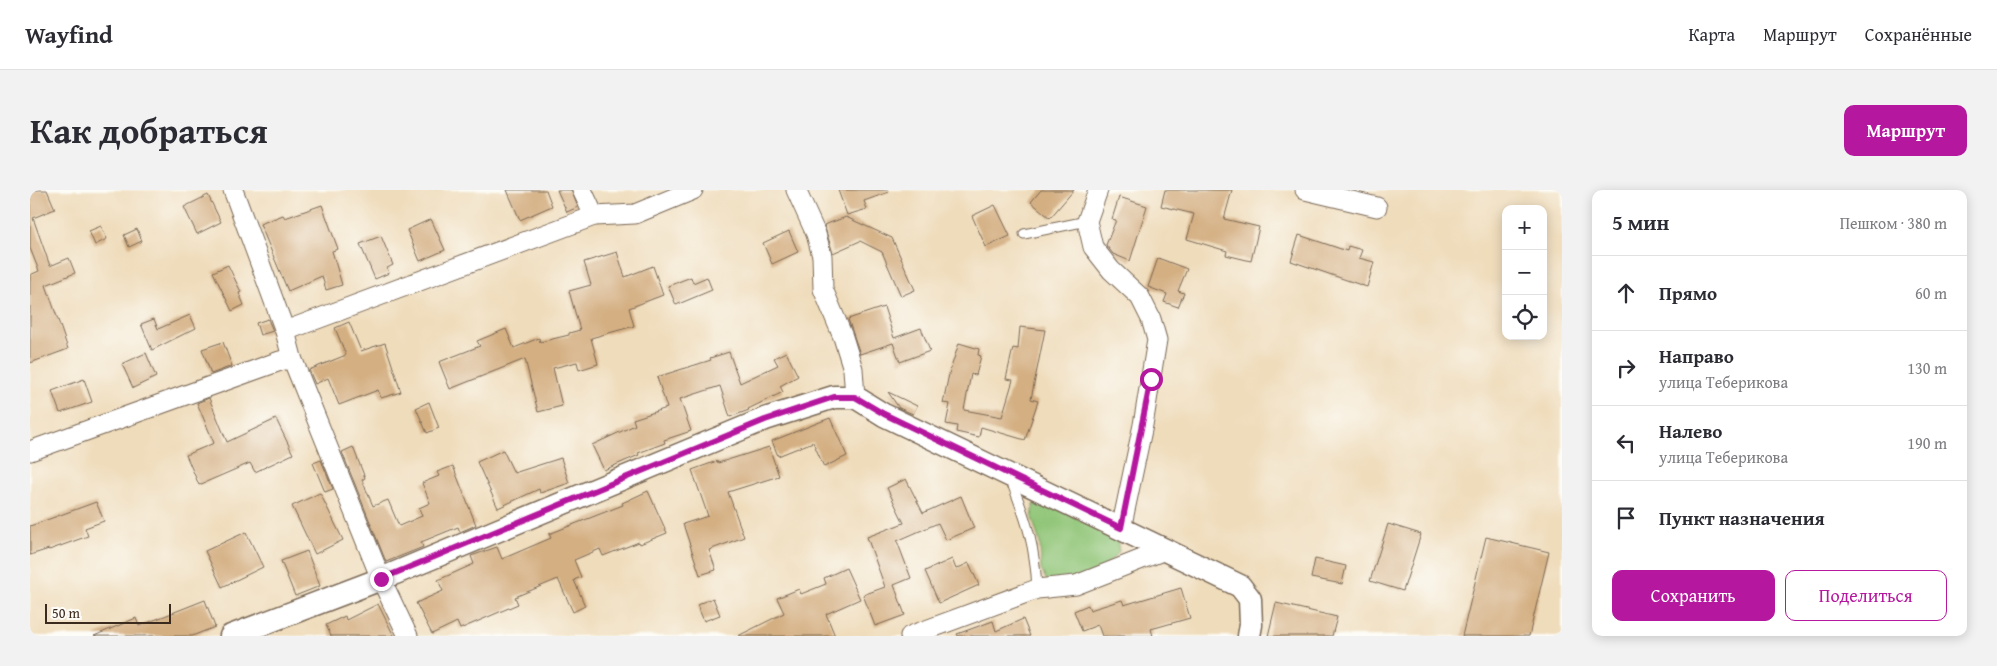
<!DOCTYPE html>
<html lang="ru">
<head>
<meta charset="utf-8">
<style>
	:root { --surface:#fff; --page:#f2f2f3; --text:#2b2b33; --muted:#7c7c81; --line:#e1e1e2; --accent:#b5179e }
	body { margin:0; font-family:"Gentium Book Plus",serif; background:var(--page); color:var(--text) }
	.controls { position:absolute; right:15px; top:15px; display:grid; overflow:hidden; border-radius:10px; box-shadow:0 2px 12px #0003 }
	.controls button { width:45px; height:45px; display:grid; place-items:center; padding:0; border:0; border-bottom:1px solid var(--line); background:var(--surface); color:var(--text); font:25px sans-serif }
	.scale { position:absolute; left:15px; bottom:12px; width:126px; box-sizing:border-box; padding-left:5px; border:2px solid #3b2a1e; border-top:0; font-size:14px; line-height:18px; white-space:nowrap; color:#3b2a1e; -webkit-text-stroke:4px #fdfcf7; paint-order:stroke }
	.stop { position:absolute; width:15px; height:15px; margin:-11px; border:4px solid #b5179e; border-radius:50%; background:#fff }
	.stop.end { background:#b5179e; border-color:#fff; box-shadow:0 1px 5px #0008 }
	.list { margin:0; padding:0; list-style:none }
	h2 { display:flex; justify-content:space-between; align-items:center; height:65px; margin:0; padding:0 20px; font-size:21px }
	h2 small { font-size:16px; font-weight:400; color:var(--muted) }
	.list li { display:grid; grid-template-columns:32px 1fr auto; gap:15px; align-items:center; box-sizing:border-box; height:75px; padding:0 20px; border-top:1px solid var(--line) }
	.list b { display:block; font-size:19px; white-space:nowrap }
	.list p { margin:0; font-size:16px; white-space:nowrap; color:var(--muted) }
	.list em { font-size:16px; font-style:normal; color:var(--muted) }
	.actions { display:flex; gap:10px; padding:15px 20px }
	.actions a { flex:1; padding:11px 0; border:1px solid var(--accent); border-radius:10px; text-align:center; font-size:18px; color:var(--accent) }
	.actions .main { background:var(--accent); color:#fff }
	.icon { flex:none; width:28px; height:28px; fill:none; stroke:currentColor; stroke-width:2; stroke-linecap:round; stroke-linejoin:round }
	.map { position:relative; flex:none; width:1532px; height:446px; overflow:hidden; border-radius:10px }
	header { display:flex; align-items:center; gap:30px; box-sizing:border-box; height:70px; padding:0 25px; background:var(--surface); border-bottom:1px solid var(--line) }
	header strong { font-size:24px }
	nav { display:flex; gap:28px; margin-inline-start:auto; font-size:18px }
	.intro { display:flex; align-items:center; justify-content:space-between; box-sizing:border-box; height:120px; padding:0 30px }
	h1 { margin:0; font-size:35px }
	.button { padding:12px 22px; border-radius:10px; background:var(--accent); color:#fff; font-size:18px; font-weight:700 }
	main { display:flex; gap:30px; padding:0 30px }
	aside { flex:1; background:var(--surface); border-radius:10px; box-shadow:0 2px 12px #0003 }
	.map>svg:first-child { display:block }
</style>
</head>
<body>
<header>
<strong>Wayfind</strong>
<nav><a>Карта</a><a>Маршрут</a><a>Сохранённые</a></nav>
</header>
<div class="intro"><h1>Как добраться</h1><a class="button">Маршрут</a></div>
<main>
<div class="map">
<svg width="1532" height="446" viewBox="0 0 1532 446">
	<rect width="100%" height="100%" fill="#fdfcf7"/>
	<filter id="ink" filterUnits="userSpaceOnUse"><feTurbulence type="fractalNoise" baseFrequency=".02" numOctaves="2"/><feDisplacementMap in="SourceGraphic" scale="10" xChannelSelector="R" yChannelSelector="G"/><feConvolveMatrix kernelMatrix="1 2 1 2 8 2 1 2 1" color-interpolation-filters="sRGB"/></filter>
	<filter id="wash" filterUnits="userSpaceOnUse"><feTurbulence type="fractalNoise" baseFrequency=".0096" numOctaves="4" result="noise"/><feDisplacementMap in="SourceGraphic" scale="20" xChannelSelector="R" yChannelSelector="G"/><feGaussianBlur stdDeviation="1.12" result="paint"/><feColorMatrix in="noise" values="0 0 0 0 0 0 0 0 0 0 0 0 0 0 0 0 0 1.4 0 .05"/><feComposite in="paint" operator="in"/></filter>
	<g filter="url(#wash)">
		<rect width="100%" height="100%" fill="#efdcbb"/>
		<path fill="#90c577" stroke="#66784a" d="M1012 311 1087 348 1089 362C1067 388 1050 387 1018 393L1011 380 1010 353 1002 328 1004 314Z"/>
		<g id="blocks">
			<g fill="#d4af82">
				<polygon points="0,0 17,0 25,19 3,28 20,76 39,68 45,83 16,95 38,159 0,173 0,85 9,81 0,58"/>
				<polygon points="477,0 516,0 522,16 490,30"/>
				<polygon points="527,0 541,0 548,17 537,22"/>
				<polygon points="808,0 858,0 859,2 834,11 837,19 817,25"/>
				<polygon points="1011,0 1044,0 1020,28 1001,12"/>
				<polygon points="1135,0 1202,0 1194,29 1229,37 1221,71 1196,65 1197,61 1157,49 1164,24 1131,16"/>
				<polygon points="178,5 191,32 167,44 154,17"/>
				<polygon points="1089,7 1117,16 1100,71 1083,64 1076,55 1086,30 1082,29"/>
				<polygon points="292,15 308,59 302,61 312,95 296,100 292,86 258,101 230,34 253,25 255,28"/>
				<polygon points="965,15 980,46 956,57 942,26"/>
				<polygon points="816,27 862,48 885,100 871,106 852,62 830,51 803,63 794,35"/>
				<polygon points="401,29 415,60 390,71 377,40"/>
				<polygon points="71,36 77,49 65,55 59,41"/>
				<polygon points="107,39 112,51 99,57 94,45"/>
				<polygon points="759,41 768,62 742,74 733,53"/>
				<polygon points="1269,45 1317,61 1318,56 1332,60 1329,68 1344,72 1337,97 1261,71"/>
				<polygon points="351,46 363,75 357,78 359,83 345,89 330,54"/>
				<polygon points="587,62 595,87 623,76 633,105 599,118 604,136 561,148 568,174 549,180 547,172 523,178 532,216 508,222 495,169 420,199 409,172 450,156 447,151 476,139 484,158 509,148 510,152 539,145 539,143 550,140 539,101 561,95 554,72"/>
				<polygon points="1128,68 1157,79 1148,101 1154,103 1148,117 1134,112 1137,104 1118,97"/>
				<polygon points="198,75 211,102 209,103 214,115 202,121 183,82"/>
				<polygon points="661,87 663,93 677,87 682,100 646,115 638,96"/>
				<polygon points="854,117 864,148 891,138 900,161 870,172 863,153 830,164 818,129"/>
				<polygon points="160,125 166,138 122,160 111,134 124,129 128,139"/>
				<polygon points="238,129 243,141 230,145 226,133"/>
				<polygon points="319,132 331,161 355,153 371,202 351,208 348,200 309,215 298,188 285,194 279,180 316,165 305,138"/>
				<polygon points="990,137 1015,140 1001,209 1008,211 995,250 951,237 949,247 926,242 927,236 916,234 920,214 913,213 919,184 929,153 949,159 948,165 951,166 946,185 941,184 934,220 972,227 983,190 976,189 983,158 988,159"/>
				<polygon points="193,152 202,176 181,184 172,159"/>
				<polygon points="699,162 710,193 748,175 744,168 756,162 768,186 750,196 753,202 718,219 719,220 700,227 690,196 650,209 661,241 634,250 635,253 608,263 609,265 574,280 562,255 605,235 603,229 637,218 627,187 681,170 680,168"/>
				<polygon points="116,163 126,187 103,198 92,174"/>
				<polygon points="54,189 62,212 30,223 22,201"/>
				<polygon points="858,202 887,216 883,224 869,218"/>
				<polygon points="179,208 197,252 246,229 263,264 225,282 220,273 169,295 156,265 184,253 167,213"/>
				<polygon points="399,212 409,238 397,243 386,218"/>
				<polygon points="800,228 817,266 794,277 783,252 748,266 742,251"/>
				<polygon points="323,257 335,288 332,290 343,316 358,310 369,336 392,326 389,318 400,313 392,293 409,286 407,282 423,276 446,335 430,342 428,337 391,352 393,357 356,372 312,262"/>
				<polygon points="739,257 749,286 698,302 714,347 679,360 686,380 670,385 653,334 678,326 662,280 687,271 688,273"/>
				<polygon points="473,260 484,283 531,268 539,293 510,303 509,299 468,318 447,272"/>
				<polygon points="291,270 303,299 295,302 283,273"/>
				<polygon points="876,289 893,323 931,306 944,338 916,350 908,333 867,351 881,388 864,395 875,425 845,436 833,405 855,397 837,347 874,333 857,298"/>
				<polygon points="618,301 637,343 610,354 609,352 573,366 570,359 544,370 551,387 544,390 555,416 543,422 528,389 485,407 488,414 430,439 427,432 402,444 386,413 413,401 408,390 444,374 441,366 467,357 472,369 521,348 519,344 593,315 592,313"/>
				<polygon points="290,303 313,350 285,364 262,316"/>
				<polygon points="66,312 74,331 55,338 58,346 19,360 19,359 0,365 0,336"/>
				<polygon points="1358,334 1391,344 1373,401 1340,391"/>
				<polygon points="216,342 233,377 192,397 175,361"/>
				<polygon points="1456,347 1519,362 1499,446 1432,446"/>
				<polygon points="277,361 290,396 265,406 251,371"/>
				<polygon points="922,369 926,379 939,373 949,395 909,413 895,381"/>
				<polygon points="1285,369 1316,376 1312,394 1281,388"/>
				<polygon points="816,378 830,409 796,424 805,446 708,446 754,423 747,408 769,399 771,404 796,394 794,388"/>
				<polygon points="1151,398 1160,428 1121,439 1123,446 1072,446 1068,435 1052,441 1044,421 1058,415 1060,420 1092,410 1094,415"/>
				<polygon points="683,408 690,425 674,431 667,415"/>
				<polygon points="175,410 185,437 162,446 64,446 106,428 109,436"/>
				<polygon points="1246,413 1307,427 1302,446 1238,446"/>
				<polygon points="348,414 364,446 301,446 296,435 315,426 316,430"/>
				<polygon points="993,429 1000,446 928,446 927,444 963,431 966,441"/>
			</g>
		</g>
	</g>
	<g filter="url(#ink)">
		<use href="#blocks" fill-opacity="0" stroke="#7a6855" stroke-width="1"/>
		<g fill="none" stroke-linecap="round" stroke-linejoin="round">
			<defs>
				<g id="service">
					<polyline points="994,44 1057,31"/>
					<path d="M981 291C997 331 1005 356 1007 399"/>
				</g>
				<g id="minor">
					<polyline points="203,0 255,141 262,168 351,389 378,446"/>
					<polyline points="552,0 564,26"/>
					<polyline points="766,0 786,44 792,66 793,99 813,147 823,179 825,207"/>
					<polyline points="1068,0 1057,31 1063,57 1081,80 1110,107 1121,129 1127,150 1113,235 1091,339"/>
					<polyline points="1275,0 1347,17"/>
					<polyline points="255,141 564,26 605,24 663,0"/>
					<polyline points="0,261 250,171 262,168"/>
					<polyline points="880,446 1007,399 1046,395 1135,360"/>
				</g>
				<polyline id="tertiary" points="201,446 351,389 735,229 804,207 825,207 854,225 1210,396 1220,409 1221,435 1219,446"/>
			</defs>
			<use href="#service" stroke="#7a6855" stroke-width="11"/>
			<use href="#minor" stroke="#7a6855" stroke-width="21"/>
			<use href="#tertiary" stroke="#7a6855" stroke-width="25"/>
			<use href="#service" stroke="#fff" stroke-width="9"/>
			<use href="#minor" stroke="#fff" stroke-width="19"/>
			<use href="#tertiary" stroke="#fff" stroke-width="22"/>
		</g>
	</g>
	<g fill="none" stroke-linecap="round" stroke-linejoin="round" filter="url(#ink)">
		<polyline stroke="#b5179e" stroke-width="6" points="351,389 735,230 804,207 825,207 854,224 1091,338 1121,189"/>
	</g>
</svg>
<div class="controls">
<button>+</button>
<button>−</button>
<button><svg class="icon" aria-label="locate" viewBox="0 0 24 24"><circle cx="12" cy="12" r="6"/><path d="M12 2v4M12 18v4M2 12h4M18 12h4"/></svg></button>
</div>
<div class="scale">50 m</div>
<div class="stop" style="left:1121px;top:189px"></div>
<div class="stop end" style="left:351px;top:389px"></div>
</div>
<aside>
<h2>5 мин<small>Пешком · 380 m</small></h2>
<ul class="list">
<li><svg class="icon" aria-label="ahead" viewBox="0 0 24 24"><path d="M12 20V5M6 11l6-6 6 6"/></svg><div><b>Прямо</b></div><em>60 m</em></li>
<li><svg class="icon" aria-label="right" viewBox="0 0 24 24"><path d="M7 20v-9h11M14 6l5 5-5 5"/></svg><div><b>Направо</b><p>улица Теберикова</p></div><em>130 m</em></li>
<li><svg class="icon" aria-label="left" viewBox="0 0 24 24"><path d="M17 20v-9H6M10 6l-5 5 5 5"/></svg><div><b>Налево</b><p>улица Теберикова</p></div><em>190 m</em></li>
<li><svg class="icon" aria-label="arrive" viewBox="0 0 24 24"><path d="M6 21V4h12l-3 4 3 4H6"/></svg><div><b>Пункт назначения</b></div></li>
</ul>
<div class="actions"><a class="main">Сохранить</a><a>Поделиться</a></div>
</aside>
</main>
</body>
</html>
